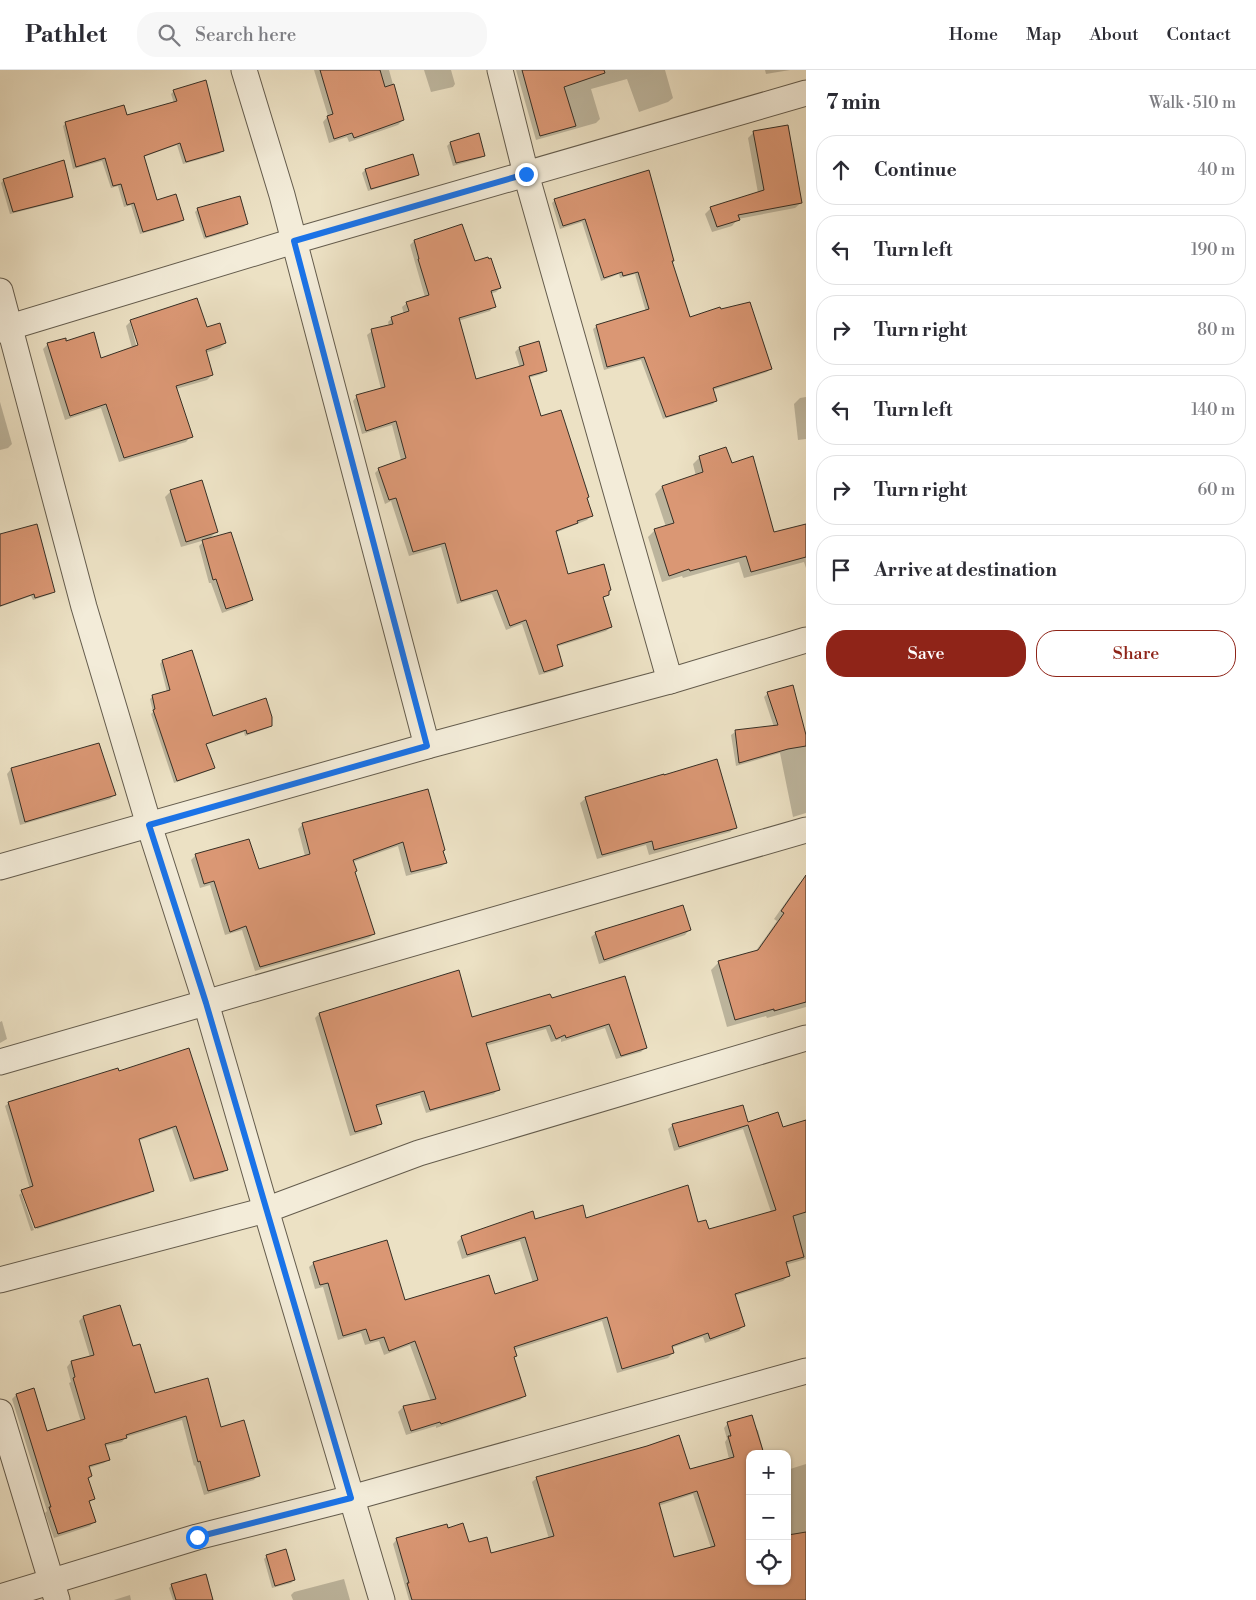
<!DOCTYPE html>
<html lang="en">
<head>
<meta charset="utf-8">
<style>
	:root { --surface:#fff; --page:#f7f7f7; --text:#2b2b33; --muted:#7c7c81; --line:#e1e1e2; --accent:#8f2418 }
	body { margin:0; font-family:"Libre Bodoni",serif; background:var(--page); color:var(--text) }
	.controls { position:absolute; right:15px; bottom:15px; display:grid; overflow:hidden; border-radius:10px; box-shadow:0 1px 4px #0004 }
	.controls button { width:45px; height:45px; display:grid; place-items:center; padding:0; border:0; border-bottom:1px solid var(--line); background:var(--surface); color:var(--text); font:25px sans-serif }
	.stop { position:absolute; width:15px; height:15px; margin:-11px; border:4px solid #1a73e8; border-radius:50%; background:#fff }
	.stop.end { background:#1a73e8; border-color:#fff; box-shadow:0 1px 5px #0008 }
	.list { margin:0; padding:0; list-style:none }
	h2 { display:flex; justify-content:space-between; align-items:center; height:65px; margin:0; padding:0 20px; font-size:21px }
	h2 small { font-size:16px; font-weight:400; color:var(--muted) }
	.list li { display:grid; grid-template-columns:32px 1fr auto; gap:15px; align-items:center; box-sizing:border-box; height:70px; margin:0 10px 10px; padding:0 10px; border:1px solid var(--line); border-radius:20px }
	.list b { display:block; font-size:19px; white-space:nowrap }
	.list em { font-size:16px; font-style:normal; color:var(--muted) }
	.actions { display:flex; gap:10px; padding:15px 20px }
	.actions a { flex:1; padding:11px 0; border:1px solid var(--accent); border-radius:20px; text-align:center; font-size:18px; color:var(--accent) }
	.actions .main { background:var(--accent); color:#fff }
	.icon { flex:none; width:28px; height:28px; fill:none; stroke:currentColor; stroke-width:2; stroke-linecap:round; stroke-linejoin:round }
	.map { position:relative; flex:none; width:806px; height:1530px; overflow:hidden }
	header { display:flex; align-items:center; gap:30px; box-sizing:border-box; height:70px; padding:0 25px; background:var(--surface); border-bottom:1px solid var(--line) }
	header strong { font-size:24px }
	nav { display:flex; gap:28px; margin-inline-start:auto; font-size:18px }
	.search { width:350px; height:45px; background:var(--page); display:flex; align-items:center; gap:12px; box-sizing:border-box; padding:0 18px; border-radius:20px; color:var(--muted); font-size:19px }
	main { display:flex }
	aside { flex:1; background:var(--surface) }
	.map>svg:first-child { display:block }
</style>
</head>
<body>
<header>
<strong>Pathlet</strong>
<div class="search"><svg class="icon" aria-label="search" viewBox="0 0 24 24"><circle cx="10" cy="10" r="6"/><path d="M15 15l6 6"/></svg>Search here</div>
<nav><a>Home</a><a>Map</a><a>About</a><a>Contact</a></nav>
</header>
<main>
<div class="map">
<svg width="806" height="1530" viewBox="0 0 806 1530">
	<rect width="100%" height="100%" fill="#ece1c4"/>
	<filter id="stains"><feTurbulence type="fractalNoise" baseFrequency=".004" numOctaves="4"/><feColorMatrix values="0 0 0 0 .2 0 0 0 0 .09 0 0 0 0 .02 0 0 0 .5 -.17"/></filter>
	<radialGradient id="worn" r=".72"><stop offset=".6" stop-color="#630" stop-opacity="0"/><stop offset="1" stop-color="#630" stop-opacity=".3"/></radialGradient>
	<g fill="#0003" fill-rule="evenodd">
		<polygon points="314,0 389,0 403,50 398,55 349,72 347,67 329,73 323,52 328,46"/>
		<polygon points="424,0 451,0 455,14 453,17 431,22"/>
		<polygon points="516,0 665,0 673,28 668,32 639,42 627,9 591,19 600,49 596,53 536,70"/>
		<polygon points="765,0 790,0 766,4"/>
		<polygon points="174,21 222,81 219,84 183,94 177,75 143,87 156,131 182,150 179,153 140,164 131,135 124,137 118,116 111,118 102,91 73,99 63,56 66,53 126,46 174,33 171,24"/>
		<polygon points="754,62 801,133 795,138 738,149 732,156 712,162 705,144 711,138 758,123 748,68"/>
		<polygon points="478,64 484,85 481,88 453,96 447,76 450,73"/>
		<polygon points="413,85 418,104 415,107 368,121 362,103 365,100"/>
		<polygon points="4,110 72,126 69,129 10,144 1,113"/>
		<polygon points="555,130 671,192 689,249 770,299 767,302 713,320 716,330 713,334 663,349 641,290 604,300 593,259 597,256 646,242 635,204 620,208 619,204 601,211 582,152 560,159 552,133"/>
		<polygon points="198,139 246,154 244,157 204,169 195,142"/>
		<polygon points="414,171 474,193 500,218 496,222 490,224 494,236 490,241 458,251 475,310 520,298 515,282 519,278 546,300 542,304 528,308 540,348 586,428 591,446 587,450 555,463 567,506 608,522 608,524 602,529 611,557 606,561 556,577 562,595 557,600 539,605 522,554 506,560 492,524 457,534 441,477 409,486 391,431 385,434 375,403 379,399 401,390 392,355 362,364 353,331 357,326 381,319 367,265 372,261 389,256 388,252 392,248 404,244 402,237 407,233 425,227 410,175"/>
		<polygon points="131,251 206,259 225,273 220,278 205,283 212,305 207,310 176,319 191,366 186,372 119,392 101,338 65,350 43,279 48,274 65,272 100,289 132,278 126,256 130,252 138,282 141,281 132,252 130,252"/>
		<polygon points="806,327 806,369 798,370 794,334 800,328"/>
		<polygon points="0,332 12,374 8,378 0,380"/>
		<polygon points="700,387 731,395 773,464 806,455 806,498 804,492 744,508 739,492 683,508 682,506 662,512 648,467 655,460 666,457 655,424 662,417 696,406 693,394"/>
		<polygon points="171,421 216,462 208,470 252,529 247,534 222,543 211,513 209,513 199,476 205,470 181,477 165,427"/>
		<polygon points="0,465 54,521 51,524 33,530 31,526 0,537"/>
		<polygon points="162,591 212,647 271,655 268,658 245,666 244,662 205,675 214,698 211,700 174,713 151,644 153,642 150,629 153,626 167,622 160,594"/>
		<polygon points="768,623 804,664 806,663 806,743 793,747 780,683 736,696 731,665 735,662 774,657 764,627"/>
		<polygon points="11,699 115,724 110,729 20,755 7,704"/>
		<polygon points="427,720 446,793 441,797 406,806 398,776 353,792 354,802 374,864 369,868 255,901 242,860 225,865 210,815 200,818 191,790 196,785 258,801 305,786 298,759 303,754"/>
		<polygon points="586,728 735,757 730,762 649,785 646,775 597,789 580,733"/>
		<polygon points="806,807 806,937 767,948 766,946 727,957 711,900 718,893 755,882 777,851 774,849 798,815"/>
		<polygon points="689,860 685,865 599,894 591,867 596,863"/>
		<polygon points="624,908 646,977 641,982 616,989 605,958 561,972 561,969 551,972 546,959 485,976 498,1019 494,1024 426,1043 420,1025 376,1038 380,1053 376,1058 350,1066 315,948 319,944 471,948 551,930"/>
		<polygon points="2,951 7,969 0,973 0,952"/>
		<polygon points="117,1000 226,1099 223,1103 190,1112 172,1059 138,1071 152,1120 149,1124 37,1159 23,1122 30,1119 5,1036 9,1033"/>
		<polygon points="806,1051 806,1189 785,1195 788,1206 783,1211 734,1226 743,1256 739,1261 705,1273 703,1267 671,1278 673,1283 668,1288 617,1303 602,1251 513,1280 515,1286 513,1288 525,1326 520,1330 436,1358 436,1356 406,1365 398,1342 403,1337 431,1332 410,1275 384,1285 379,1271 365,1275 361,1263 338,1270 323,1217 315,1219 309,1197 314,1193 404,1232 494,1225 533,1213 520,1171 462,1189 457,1172 462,1167 534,1150 586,1149 698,1154 708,1160 771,1142 743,1059 674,1081 668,1059 673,1055 747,1053 782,1059"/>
		<polygon points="21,1123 34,1160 31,1161 19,1125"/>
		<polygon points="119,1236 132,1278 154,1325 220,1359 258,1405 254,1410 204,1425 195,1395 194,1396 182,1350 126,1367 122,1372 105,1376 109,1389 104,1393 89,1398 91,1406 87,1410 93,1429 89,1433 94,1452 90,1456 54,1468 45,1443 47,1441 12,1329 16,1325 33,1319 46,1362 81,1352 69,1313 71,1312 67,1297 71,1292 90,1287 79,1251 83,1247"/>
		<path d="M728 1353 758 1360 764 1384H750V1511H787V1400L806 1394V1522L780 1530H409L393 1474 397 1469 447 1459 468 1474 491 1484 549 1469 532 1412 537 1408 689 1400 729 1389 725 1372 727 1369 724 1358ZM693 1424 711 1478 673 1489 658 1436Z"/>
		<polygon points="267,1486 294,1510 291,1513 272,1518 264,1489"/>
		<polygon points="207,1506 213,1530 173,1530 169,1518 172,1515"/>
		<polygon points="344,1509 350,1530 293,1530 291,1525 294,1522"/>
		<polygon points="130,1525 131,1530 114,1530"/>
	</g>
	<g fill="#da9774" stroke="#372f25" fill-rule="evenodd">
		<polygon points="320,0 380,0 385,17 394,14 404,50 354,68 352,63 334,69 327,46 333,44"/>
		<polygon points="522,0 604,0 605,3 564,17 576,56 540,66"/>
		<polygon points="206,10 224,81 186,92 180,73 144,86 157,130 176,124 184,150 143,162 134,133 127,135 121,114 113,116 105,88 76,97 65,52 124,35 127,45 177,31 173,20"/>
		<polygon points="788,55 802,133 738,145 740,150 717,157 710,137 764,120 753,61"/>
		<polygon points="479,63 485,86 456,93 450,72"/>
		<polygon points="413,84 419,105 371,119 365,99"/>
		<polygon points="64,90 73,127 13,142 3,109"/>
		<polygon points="649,100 674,191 672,191 690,247 720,237 721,239 750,232 772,299 713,318 717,331 666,347 644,287 607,297 596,255 649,239 638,202 623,206 622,202 604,208 585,149 563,156 554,129"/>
		<polygon points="240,126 248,154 206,167 197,138"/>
		<polygon points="462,154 475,191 488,187 489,189 491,188 501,218 491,221 496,237 459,248 476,309 524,295 519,277 539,271 547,301 529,306 541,346 561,340 589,427 587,428 593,446 577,451 578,453 556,461 568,504 604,494 611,520 609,521 609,525 603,527 612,557 557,575 563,596 544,602 526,550 510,556 497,520 461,531 445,473 413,482 396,428 389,430 378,398 406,388 396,351 366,361 356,325 385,317 371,259 393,254 391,247 409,241 406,232 429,225 418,189 419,189 414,170"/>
		<polygon points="197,228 207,257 220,253 226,273 206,280 213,305 176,316 193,367 124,388 106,334 70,346 47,273 66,268 66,271 94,262 101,288 138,275 130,250"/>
		<polygon points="726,377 732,393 753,386 774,462 806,454 806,487 751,502 746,486 690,501 689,499 669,506 654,459 674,453 662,416 703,402 699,386"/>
		<polygon points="202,410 218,462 186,472 170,420"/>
		<polygon points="37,454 55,522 35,528 34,524 0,536 0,464"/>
		<polygon points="231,462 253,530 226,539 216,509 213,510 202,470"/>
		<polygon points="192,580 213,646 266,628 272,647 272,656 247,664 246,660 206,674 215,698 177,711 153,640 155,639 152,625 170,620 162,590"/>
		<polygon points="793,615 806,665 806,676 788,679 739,693 735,660 778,655 767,622"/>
		<polygon points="99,673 116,725 25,752 11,698"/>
		<polygon points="717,689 737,758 654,780 652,771 602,785 585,727 664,704 664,705"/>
		<polygon points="428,719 445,780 443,781 447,793 411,802 403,772 353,790 357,801 355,802 375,864 260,897 246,856 230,862 214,811 204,814 195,784 249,769 259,799 310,784 302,753"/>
		<polygon points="806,805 806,932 774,941 774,939 735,950 718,891 758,880 784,843 781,841"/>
		<polygon points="683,835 691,860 604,890 595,862"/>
		<polygon points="459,900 472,947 550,924 552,928 625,906 647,978 621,986 609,954 566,968 565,965 556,969 550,955 486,973 500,1020 430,1040 424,1021 376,1035 382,1054 355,1062 319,943"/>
		<polygon points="189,978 228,1100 194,1109 176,1056 139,1069 154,1121 35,1158 21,1120 33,1116 8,1032 118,998 119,1001"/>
		<polygon points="743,1035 748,1052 778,1042 783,1057 806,1050 806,1142 793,1146 804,1187 786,1192 790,1206 735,1224 745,1256 710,1269 708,1263 672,1276 674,1283 622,1299 607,1247 514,1277 517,1286 514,1287 526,1326 441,1354 440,1352 411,1361 403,1336 436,1329 415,1271 389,1281 384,1267 370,1271 366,1259 343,1266 328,1213 320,1215 313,1192 387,1170 405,1230 489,1205 495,1224 538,1210 525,1167 467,1185 461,1166 533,1141 535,1149 583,1135 586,1148 688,1115 698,1152 706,1150 709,1159 776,1140 748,1055 679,1077 672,1054"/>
		<polygon points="120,1235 133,1276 140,1274 155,1323 208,1308 221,1357 244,1350 260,1406 208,1421 200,1391 198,1392 186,1346 126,1365 127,1368 105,1374 110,1390 89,1396 92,1406 88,1408 95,1429 89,1431 96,1452 58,1464 49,1437 51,1437 16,1324 34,1318 47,1361 85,1349 73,1308 75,1307 71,1291 94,1285 83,1246"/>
		<path d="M752 1345 764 1384H750V1511H787V1462L788 1465 806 1462V1530H412L407 1513H409L396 1468 447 1454 448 1458 463 1453 469 1472 487 1467 491 1483 554 1466 536 1407 647 1376 679 1365 690 1399 734 1387 728 1366H731L727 1352ZM697 1421 715 1476 674 1487 659 1433Z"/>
		<polygon points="286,1479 295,1510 275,1516 266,1485"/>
		<polygon points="206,1504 213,1530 176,1530 171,1514"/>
	</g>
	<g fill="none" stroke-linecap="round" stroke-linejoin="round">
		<defs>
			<g id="minor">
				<polyline points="244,0 282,125 427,676 670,611"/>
				<polyline points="500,0 526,104 670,611 806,570"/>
				<polyline points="0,221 84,537 149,755 206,933 266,1140 382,1530"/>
				<polyline points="0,260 294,171 806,23"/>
				<polyline points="0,797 427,676"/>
				<polyline points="0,992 806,760"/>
				<polyline points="0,1210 266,1140 419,1083 806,968"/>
				<polyline points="0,1342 57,1530"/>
				<polyline points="0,1527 197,1467 351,1428 806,1301"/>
			</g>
		</defs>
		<use href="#minor" stroke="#645c4d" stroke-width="27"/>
		<use href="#minor" stroke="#f3ecd9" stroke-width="25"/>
	</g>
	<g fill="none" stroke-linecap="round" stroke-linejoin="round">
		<polyline stroke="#1a73e8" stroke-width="6" points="197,1467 351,1428 206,933 149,755 427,676 294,171 526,104"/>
	</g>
	<rect width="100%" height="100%" filter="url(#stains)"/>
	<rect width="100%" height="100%" fill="url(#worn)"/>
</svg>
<div class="controls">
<button>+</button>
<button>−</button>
<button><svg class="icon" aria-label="locate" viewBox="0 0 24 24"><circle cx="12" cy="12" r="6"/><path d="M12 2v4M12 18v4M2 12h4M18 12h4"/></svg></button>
</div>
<div class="stop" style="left:197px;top:1467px"></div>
<div class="stop end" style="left:526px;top:104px"></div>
</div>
<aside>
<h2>7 min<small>Walk · 510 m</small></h2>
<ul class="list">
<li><svg class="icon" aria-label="ahead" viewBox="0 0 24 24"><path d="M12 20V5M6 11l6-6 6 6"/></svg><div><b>Continue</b></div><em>40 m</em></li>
<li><svg class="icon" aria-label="left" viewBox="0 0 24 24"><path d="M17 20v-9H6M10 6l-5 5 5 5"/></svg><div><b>Turn left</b></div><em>190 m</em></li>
<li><svg class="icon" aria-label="right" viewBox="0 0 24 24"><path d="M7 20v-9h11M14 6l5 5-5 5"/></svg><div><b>Turn right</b></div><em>80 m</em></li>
<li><svg class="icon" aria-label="left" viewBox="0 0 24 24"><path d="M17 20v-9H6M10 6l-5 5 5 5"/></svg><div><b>Turn left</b></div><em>140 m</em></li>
<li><svg class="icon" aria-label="right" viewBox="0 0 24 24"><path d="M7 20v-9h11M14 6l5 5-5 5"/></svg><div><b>Turn right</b></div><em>60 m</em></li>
<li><svg class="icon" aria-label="arrive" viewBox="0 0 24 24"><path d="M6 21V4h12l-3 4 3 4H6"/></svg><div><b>Arrive at destination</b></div></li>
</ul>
<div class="actions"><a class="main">Save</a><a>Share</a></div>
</aside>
</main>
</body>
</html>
